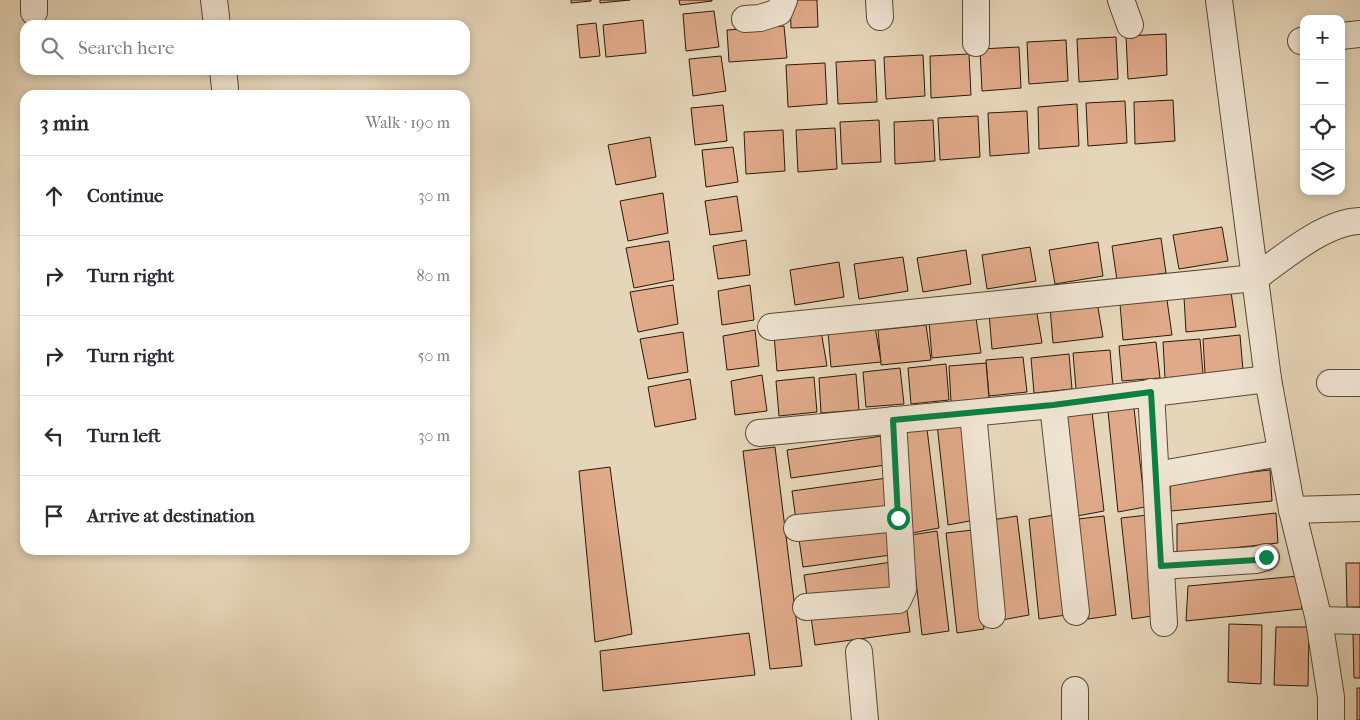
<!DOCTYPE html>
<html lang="en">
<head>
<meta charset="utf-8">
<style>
	:root { --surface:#fff; --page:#f7f7f7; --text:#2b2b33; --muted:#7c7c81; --line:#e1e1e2 }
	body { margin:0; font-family:"IM FELL French Canon",serif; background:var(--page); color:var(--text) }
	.controls { position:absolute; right:15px; top:15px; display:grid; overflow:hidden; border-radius:10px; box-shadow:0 2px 8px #0003 }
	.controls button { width:45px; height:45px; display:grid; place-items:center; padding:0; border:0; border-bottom:1px solid var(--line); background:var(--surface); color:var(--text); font:25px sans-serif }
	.stop { position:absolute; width:15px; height:15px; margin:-11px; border:4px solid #0b8043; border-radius:50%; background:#fff }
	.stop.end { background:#0b8043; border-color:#fff; box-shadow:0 1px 5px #0008 }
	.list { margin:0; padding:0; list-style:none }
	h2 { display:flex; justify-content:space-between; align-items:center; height:65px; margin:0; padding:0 20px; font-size:21px }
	h2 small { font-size:16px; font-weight:400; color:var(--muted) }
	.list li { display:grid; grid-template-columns:32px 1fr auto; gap:15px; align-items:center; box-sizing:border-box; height:80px; padding:0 20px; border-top:1px solid var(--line) }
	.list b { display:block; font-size:19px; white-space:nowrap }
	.list em { font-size:16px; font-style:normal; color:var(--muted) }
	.icon { flex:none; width:28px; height:28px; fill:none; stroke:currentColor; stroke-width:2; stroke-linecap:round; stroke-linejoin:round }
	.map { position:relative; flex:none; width:1360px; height:720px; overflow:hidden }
	.search { position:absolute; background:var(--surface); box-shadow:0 2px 8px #0003; left:20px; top:20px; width:450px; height:55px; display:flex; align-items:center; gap:12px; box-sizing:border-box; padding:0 18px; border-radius:15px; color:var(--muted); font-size:19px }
	.panel { position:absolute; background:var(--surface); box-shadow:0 2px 8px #0003; left:20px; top:90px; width:450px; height:465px; border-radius:15px }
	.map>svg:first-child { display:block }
</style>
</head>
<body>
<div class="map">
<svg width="1360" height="720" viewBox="0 0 1360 720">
	<rect width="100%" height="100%" fill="#e6d6b9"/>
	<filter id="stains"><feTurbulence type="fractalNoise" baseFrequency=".004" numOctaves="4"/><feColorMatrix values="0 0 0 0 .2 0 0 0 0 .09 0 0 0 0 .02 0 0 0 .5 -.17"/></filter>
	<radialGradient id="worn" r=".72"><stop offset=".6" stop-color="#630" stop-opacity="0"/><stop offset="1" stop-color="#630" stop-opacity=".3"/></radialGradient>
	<g fill="#e0a989" stroke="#291a08">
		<polygon points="571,0 591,0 591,1 571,3"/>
		<polygon points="600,0 630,0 600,3"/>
		<polygon points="679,0 712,0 712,1 680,5"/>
		<polygon points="790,0 817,0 818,27 791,28"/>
		<polygon points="714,11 719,47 686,51 683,14"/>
		<polygon points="643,20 646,53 606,57 603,25"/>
		<polygon points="596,23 600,56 580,58 577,25"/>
		<polygon points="784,26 787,58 729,62 727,30"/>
		<polygon points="1166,34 1167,75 1128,79 1126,36"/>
		<polygon points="1116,37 1118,79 1079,82 1077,39"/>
		<polygon points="1066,40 1068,81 1029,84 1027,42"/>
		<polygon points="1019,47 1021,88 982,91 980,49"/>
		<polygon points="969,54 971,95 931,98 930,56"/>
		<polygon points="923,55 925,96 886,99 884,57"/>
		<polygon points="721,56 726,91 693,96 689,59"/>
		<polygon points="875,60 877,102 838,104 836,62"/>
		<polygon points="825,63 827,104 788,107 786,65"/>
		<polygon points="1173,100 1175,141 1135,144 1134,102"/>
		<polygon points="1125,101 1127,143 1088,146 1086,103"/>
		<polygon points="1077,104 1079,146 1039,149 1038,107"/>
		<polygon points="723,105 727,141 695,145 691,108"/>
		<polygon points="1027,111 1029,153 990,156 988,113"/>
		<polygon points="978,116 980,157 940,160 938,118"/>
		<polygon points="879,120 881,162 842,164 840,122"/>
		<polygon points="933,120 935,161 895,164 894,122"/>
		<polygon points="835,128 837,169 798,172 796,130"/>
		<polygon points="783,130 785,171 746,174 744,132"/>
		<polygon points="650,137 656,177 616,185 608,145"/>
		<polygon points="733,147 738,182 706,187 702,150"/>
		<polygon points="663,193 668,233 628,241 620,201"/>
		<polygon points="737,196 742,231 710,235 705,201"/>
		<polygon points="1222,227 1228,261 1179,269 1173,235"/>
		<polygon points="1161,238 1166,273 1117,280 1112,246"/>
		<polygon points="746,240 750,275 718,279 713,246"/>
		<polygon points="669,241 674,280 634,288 626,248"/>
		<polygon points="1098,242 1103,276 1055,284 1049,250"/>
		<polygon points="1030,247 1036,281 987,289 982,255"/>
		<polygon points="966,250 971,284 923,292 917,258"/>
		<polygon points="903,257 908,291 859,299 854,264"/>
		<polygon points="839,262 844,297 795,305 790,270"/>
		<polygon points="673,285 678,324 638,332 630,292"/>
		<polygon points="750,285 754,320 722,325 718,291"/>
		<polygon points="1231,292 1236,327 1186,332 1184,297"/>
		<polygon points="1167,300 1172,335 1123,340 1120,304"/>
		<polygon points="1097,302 1103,337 1053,343 1050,307"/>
		<polygon points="1036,308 1042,343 992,349 989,313"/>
		<polygon points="976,318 981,353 932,358 929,322"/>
		<polygon points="926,325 931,360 881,365 878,330"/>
		<polygon points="875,327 881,362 831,367 828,332"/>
		<polygon points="755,330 759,366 727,370 723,336"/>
		<polygon points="821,331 827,366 777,371 774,335"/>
		<polygon points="683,332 688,372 648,379 640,339"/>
		<polygon points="1240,335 1243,370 1205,374 1203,339"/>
		<polygon points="1200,339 1203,374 1165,378 1163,342"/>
		<polygon points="1156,342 1160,378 1122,381 1119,346"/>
		<polygon points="1110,350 1113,385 1076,389 1073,353"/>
		<polygon points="1069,354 1072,389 1034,393 1031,358"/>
		<polygon points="1023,357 1027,392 989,396 986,360"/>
		<polygon points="986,363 989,398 951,402 949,366"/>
		<polygon points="946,364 949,400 911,404 908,368"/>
		<polygon points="900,368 904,404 866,407 863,372"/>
		<polygon points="856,374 859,410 821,413 819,378"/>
		<polygon points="762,375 767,411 735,415 731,381"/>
		<polygon points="814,377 817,412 779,416 776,381"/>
		<polygon points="690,379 696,419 655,427 648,387"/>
		<polygon points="1134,408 1145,507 1118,512 1108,411"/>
		<polygon points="1092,412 1104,511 1077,516 1066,415"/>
		<polygon points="964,421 975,520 948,525 937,424"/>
		<polygon points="927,429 939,528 912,533 901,433"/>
		<polygon points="882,436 886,465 791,478 787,450"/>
		<polygon points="775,447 802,666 770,669 743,451"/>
		<polygon points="610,467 632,634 595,642 579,471"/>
		<polygon points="1270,470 1272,501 1171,511 1170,481"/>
		<polygon points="887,478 891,506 796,520 792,491"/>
		<polygon points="1276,513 1278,543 1177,554 1177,524"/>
		<polygon points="1055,515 1066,615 1039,619 1029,519"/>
		<polygon points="1148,515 1159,615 1132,619 1121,518"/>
		<polygon points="1017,516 1029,615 1002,620 991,520"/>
		<polygon points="1104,516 1116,615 1088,619 1078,519"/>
		<polygon points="894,525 898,554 803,567 799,539"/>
		<polygon points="973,530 984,629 957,633 946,533"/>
		<polygon points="937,531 949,631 922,635 911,535"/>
		<polygon points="899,561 903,590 808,603 804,575"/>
		<polygon points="1346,563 1360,563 1360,607 1347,607"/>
		<polygon points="1299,576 1302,609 1186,621 1188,586"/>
		<polygon points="906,603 910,632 815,645 811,617"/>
		<polygon points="1229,624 1262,625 1261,684 1228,682"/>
		<polygon points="1276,627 1309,627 1308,686 1274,685"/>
		<polygon points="749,633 755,675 603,691 600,651"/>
		<polygon points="1353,634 1360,634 1360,678 1354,678"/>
		<rect x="1357" y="688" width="3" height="32"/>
	</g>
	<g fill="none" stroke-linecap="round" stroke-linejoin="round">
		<defs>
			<g id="minor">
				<polyline points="214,0 217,25"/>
				<polyline points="879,0 880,17"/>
				<polyline points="976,0 976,43"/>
				<polyline points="1121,0 1130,25"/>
				<polyline points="1219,0 1268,379 1292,510 1319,620 1331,697 1331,720"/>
				<polyline points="34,12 34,0"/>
				<polyline points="745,19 760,18 779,12 784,0"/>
				<polyline points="1341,36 1360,34"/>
				<polyline points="1301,41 1304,40"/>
				<polyline points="223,70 225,88"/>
				<path d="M771 327 1255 278C1283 258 1324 222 1360 221"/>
				<polyline points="1330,383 1360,383"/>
				<polyline points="1151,392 1164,623"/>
				<polyline points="1053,405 1076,612"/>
				<polyline points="973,413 992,615"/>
				<polyline points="759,433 1053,405 1268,379"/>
				<polyline points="1156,475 1280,453"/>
				<polyline points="1292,510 1360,508"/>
				<polyline points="797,528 898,518"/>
				<polyline points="1161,566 1256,560 1266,557"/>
				<polyline points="806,607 898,600 903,589 893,420"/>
				<polyline points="1319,620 1360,621"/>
				<polyline points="859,652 865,720"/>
				<polyline points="1075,720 1075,690"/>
			</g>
		</defs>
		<use href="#minor" stroke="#584934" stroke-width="28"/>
		<use href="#minor" stroke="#efe4d2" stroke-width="26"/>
	</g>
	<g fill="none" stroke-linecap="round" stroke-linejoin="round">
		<polyline stroke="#0b8043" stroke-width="6" points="898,518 893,420 1053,405 1151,392 1161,566 1256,560 1266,557"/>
	</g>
	<rect width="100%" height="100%" filter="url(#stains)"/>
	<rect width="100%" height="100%" fill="url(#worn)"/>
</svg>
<div class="controls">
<button>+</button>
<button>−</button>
<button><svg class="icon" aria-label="locate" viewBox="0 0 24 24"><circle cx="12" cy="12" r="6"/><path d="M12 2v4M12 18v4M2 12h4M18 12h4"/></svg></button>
<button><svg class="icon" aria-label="layers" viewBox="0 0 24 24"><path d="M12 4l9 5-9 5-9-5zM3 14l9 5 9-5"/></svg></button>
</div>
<div class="stop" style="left:898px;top:518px"></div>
<div class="stop end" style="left:1266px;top:557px"></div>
<div class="search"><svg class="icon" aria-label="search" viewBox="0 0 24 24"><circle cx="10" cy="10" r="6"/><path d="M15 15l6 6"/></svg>Search here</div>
<section class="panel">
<h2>3 min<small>Walk · 190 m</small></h2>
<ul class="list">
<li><svg class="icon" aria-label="ahead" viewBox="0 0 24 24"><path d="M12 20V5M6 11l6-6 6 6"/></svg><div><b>Continue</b></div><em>30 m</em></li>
<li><svg class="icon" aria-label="right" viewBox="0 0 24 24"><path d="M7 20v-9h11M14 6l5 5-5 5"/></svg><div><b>Turn right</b></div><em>80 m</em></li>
<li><svg class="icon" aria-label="right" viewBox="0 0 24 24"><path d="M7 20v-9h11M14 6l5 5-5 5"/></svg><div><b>Turn right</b></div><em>50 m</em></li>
<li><svg class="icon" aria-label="left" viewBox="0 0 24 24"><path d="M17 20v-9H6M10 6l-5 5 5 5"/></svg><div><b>Turn left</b></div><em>30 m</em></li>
<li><svg class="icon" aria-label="arrive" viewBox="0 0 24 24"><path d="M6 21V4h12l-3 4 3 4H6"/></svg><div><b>Arrive at destination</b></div></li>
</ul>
</section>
</div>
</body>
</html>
